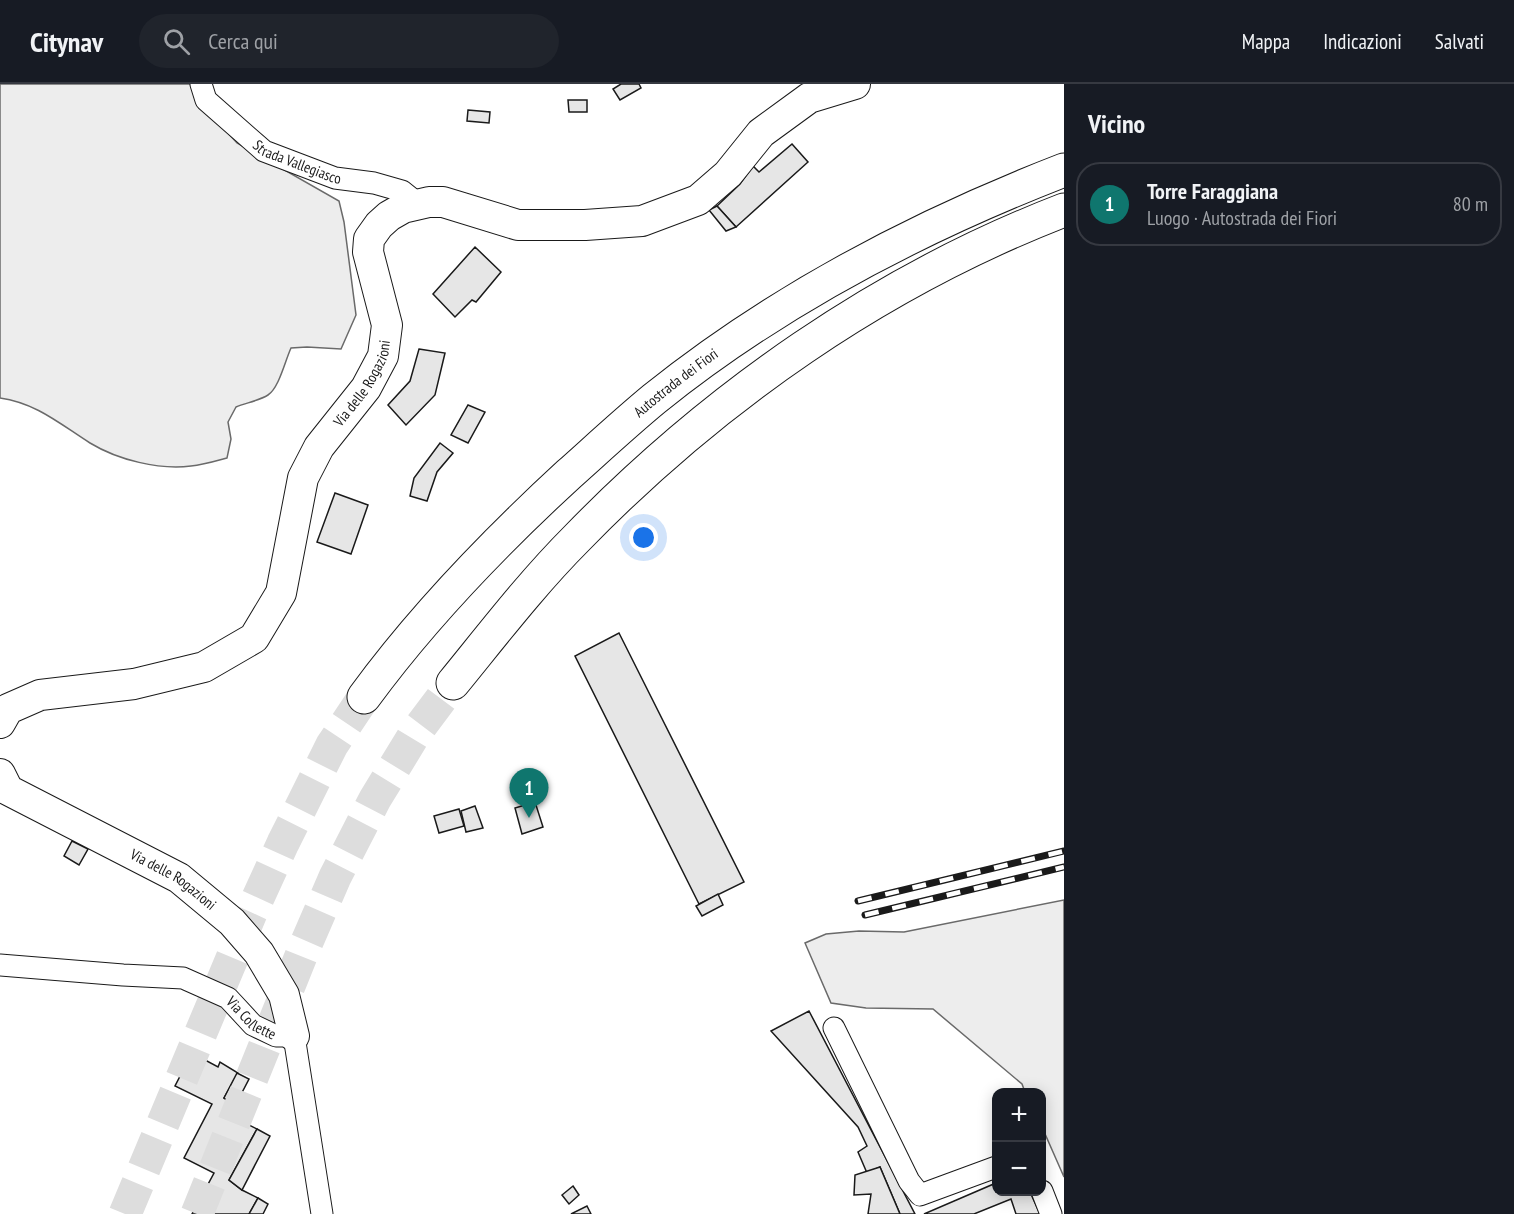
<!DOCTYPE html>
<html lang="it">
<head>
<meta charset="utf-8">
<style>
	:root { --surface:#171b24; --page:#20242c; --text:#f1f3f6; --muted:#9ea1a6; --line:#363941; --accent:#0f766e }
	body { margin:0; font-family:"PT Sans Narrow",sans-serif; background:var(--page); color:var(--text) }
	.controls { position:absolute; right:18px; bottom:18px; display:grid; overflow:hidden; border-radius:12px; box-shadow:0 3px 15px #0003 }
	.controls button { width:54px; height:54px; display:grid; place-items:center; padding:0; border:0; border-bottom:2px solid var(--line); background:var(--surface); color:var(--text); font:30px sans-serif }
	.you { position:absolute; left:644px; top:454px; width:21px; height:21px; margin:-15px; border:4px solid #fff; border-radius:50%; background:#1a73e8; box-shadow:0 0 0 9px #1a73e833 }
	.badge { display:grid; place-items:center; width:39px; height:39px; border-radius:50%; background:var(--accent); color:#fff; font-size:20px; font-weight:700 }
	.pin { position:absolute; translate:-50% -50px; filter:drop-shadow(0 2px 3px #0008) }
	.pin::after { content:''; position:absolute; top:32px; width:21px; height:18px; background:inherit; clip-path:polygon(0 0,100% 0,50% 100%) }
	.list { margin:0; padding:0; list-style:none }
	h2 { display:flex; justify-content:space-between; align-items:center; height:78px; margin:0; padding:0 24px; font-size:26px }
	h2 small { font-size:20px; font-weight:400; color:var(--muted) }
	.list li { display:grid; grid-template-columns:39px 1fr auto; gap:18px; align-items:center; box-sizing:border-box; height:84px; margin:0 12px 12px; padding:0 12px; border:2px solid var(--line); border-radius:24px }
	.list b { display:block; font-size:22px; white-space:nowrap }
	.list p { margin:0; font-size:20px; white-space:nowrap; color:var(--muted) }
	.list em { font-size:20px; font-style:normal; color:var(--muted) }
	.icon { flex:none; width:33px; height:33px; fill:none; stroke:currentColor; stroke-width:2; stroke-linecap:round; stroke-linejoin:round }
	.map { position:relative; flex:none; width:1064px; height:1130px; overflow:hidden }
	header { display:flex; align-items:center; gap:36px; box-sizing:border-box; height:84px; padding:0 30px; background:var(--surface); border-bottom:2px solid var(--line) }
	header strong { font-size:28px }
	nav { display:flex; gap:33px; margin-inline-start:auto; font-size:21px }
	.search { width:420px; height:54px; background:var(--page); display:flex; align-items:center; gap:15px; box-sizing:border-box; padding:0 21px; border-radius:33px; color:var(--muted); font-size:22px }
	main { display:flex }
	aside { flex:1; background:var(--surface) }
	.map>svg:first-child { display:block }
</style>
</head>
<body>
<header>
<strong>Citynav</strong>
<div class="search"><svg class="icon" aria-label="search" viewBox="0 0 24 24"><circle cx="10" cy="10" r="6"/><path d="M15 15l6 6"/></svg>Cerca qui</div>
<nav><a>Mappa</a><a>Indicazioni</a><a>Salvati</a></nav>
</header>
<main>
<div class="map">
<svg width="1064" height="1130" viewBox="0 0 1064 1130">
	<rect width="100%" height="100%" fill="#fff"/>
	<g fill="#ededed" stroke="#6a6a6a" stroke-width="1.5">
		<path d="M0 0H190L205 24 237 59 339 117 344 138 356 231 341 265 307 263 291 264C285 277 279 304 268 311 259 317 245 319 236 323L228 338 231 355 227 374C216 377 203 381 191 382 159 386 118 376 90 359 60 340 36 319 0 314Z"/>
		<polygon points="1064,816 1064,1093 1042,1043 1042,1008 1025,1008 1022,1000 933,925 866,924 831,919 805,859 826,850 859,847 904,848"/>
	</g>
	<g fill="#e6e6e6" stroke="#1a1a1a" stroke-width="1.5">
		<polygon points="621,0 639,0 641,4 620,16 613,5"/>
		<polygon points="568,16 587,16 587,28 569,28"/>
		<polygon points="468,26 490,28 489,39 467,37"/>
		<polygon points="792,60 808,78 736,143 717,122 740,100 753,82 759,88"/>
		<polygon points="717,122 736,143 726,147 709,126"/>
		<polygon points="475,163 501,188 476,218 472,216 455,233 433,210"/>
		<polygon points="419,265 445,269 435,311 406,341 388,321 410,297"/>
		<polygon points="468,321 485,328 468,359 451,351"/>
		<polygon points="440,359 453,369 437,388 427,417 410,412 414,394"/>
		<polygon points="335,409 368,421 351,470 317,458"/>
		<polygon points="619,549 744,798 699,820 575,572"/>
		<polygon points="535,718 543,743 522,750 515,724"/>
		<polygon points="475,722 483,744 466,748 461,727"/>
		<polygon points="459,725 464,742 439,749 434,732"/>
		<polygon points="72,757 88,765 79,781 64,772"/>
		<polygon points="718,810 723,821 702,832 696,822"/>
		<polygon points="809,927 915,1130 900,1130 880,1083 867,1089 858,1068 867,1062 858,1043 771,947"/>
		<polygon points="192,969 218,983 220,978 238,989 224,1014 246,1028 241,1037 257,1045 229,1096 242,1106 258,1114 249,1130 192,1130 214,1089 184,1074 212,1020 175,1002"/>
		<polygon points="237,989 249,995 235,1022 224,1014"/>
		<polygon points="257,1045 270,1052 242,1106 229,1096"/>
		<polygon points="880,1083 900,1130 868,1130 871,1110 854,1111 855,1091"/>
		<polygon points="996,1099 996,1108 1030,1108 1040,1130 1016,1130 1011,1115 974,1130 924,1130"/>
		<polygon points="573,1102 579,1111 569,1120 562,1111"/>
		<polygon points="258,1114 268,1120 263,1130 249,1130"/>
		<polygon points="587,1122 591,1130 571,1130"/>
	</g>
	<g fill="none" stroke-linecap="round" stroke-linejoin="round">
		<g stroke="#ddd" stroke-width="33" stroke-dasharray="33 16" stroke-linecap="butt">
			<polyline points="125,1130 251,829 283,759 332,661 364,613"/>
			<polyline points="197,1130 303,867 335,793 375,715 414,651 453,599"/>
		</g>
		<defs>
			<g id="street">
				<path id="s1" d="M201 0 206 16 264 67 335 94 374 99 402 107 417 119"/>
				<path id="s2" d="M0 881 123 891 183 894 228 914 253 941 276 952H294L322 1130"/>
				<polyline points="834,944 909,1097 920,1111 996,1083"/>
				<polyline points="1042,1107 1051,1130"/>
			</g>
			<g id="secondary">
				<path id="s3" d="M0 639 8 625 40 611 134 600 204 583 254 554 281 509 303 394 319 363 366 304 383 272 387 241 368 168 369 155 379 141 389 132 403 124 429 118H443L518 141H585L642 137 698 116 728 90 761 49 809 14 855 0"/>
				<path id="s4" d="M0 690 8 706 179 794 232 838 259 869 284 911 294 952"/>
			</g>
			<g id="highway">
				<path d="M453 599C493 550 532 499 577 454 714 313 880 197 1064 126"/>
				<path id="s5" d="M364 613C424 531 494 459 569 390 597 365 625 339 654 315 777 216 917 143 1064 86"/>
			</g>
		</defs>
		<use href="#street" stroke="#1a1a1a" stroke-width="23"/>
		<use href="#secondary" stroke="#1a1a1a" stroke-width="32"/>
		<use href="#highway" stroke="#1a1a1a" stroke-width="35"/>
		<use href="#street" stroke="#fff" stroke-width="21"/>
		<use href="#secondary" stroke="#fff" stroke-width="30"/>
		<use href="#highway" stroke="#fff" stroke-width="33"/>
		<defs>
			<g id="rail">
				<polyline points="858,817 1064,767"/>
				<polyline points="865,831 1064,783"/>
			</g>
		</defs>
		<use href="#rail" stroke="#1a1a1a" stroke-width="7"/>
		<use href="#rail" stroke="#fff" stroke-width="4.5" stroke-dasharray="14" stroke-linecap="butt"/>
	</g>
	<g text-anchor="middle" stroke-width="4.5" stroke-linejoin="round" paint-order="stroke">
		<g font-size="15" fill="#1a1a1a" stroke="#fff">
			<text dy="5" stroke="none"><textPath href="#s1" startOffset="129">Strada Vallegiasco</textPath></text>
			<text dy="5" stroke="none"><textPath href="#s3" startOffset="558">Via delle Rogazioni</textPath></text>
			<text dy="5" stroke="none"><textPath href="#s5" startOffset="444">Autostrada dei Fiori</textPath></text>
			<text dy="5" stroke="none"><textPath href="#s4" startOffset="206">Via delle Rogazioni</textPath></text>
			<text dy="5" stroke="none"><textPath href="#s2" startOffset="264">Via Collette</textPath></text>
		</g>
	</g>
</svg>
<div class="controls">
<button>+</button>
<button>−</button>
</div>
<div class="you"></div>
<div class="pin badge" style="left:529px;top:734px">1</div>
</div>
<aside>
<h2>Vicino<small></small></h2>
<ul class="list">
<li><span class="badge">1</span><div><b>Torre Faraggiana</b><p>Luogo · Autostrada dei Fiori</p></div><em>80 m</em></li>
</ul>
</aside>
</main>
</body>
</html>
